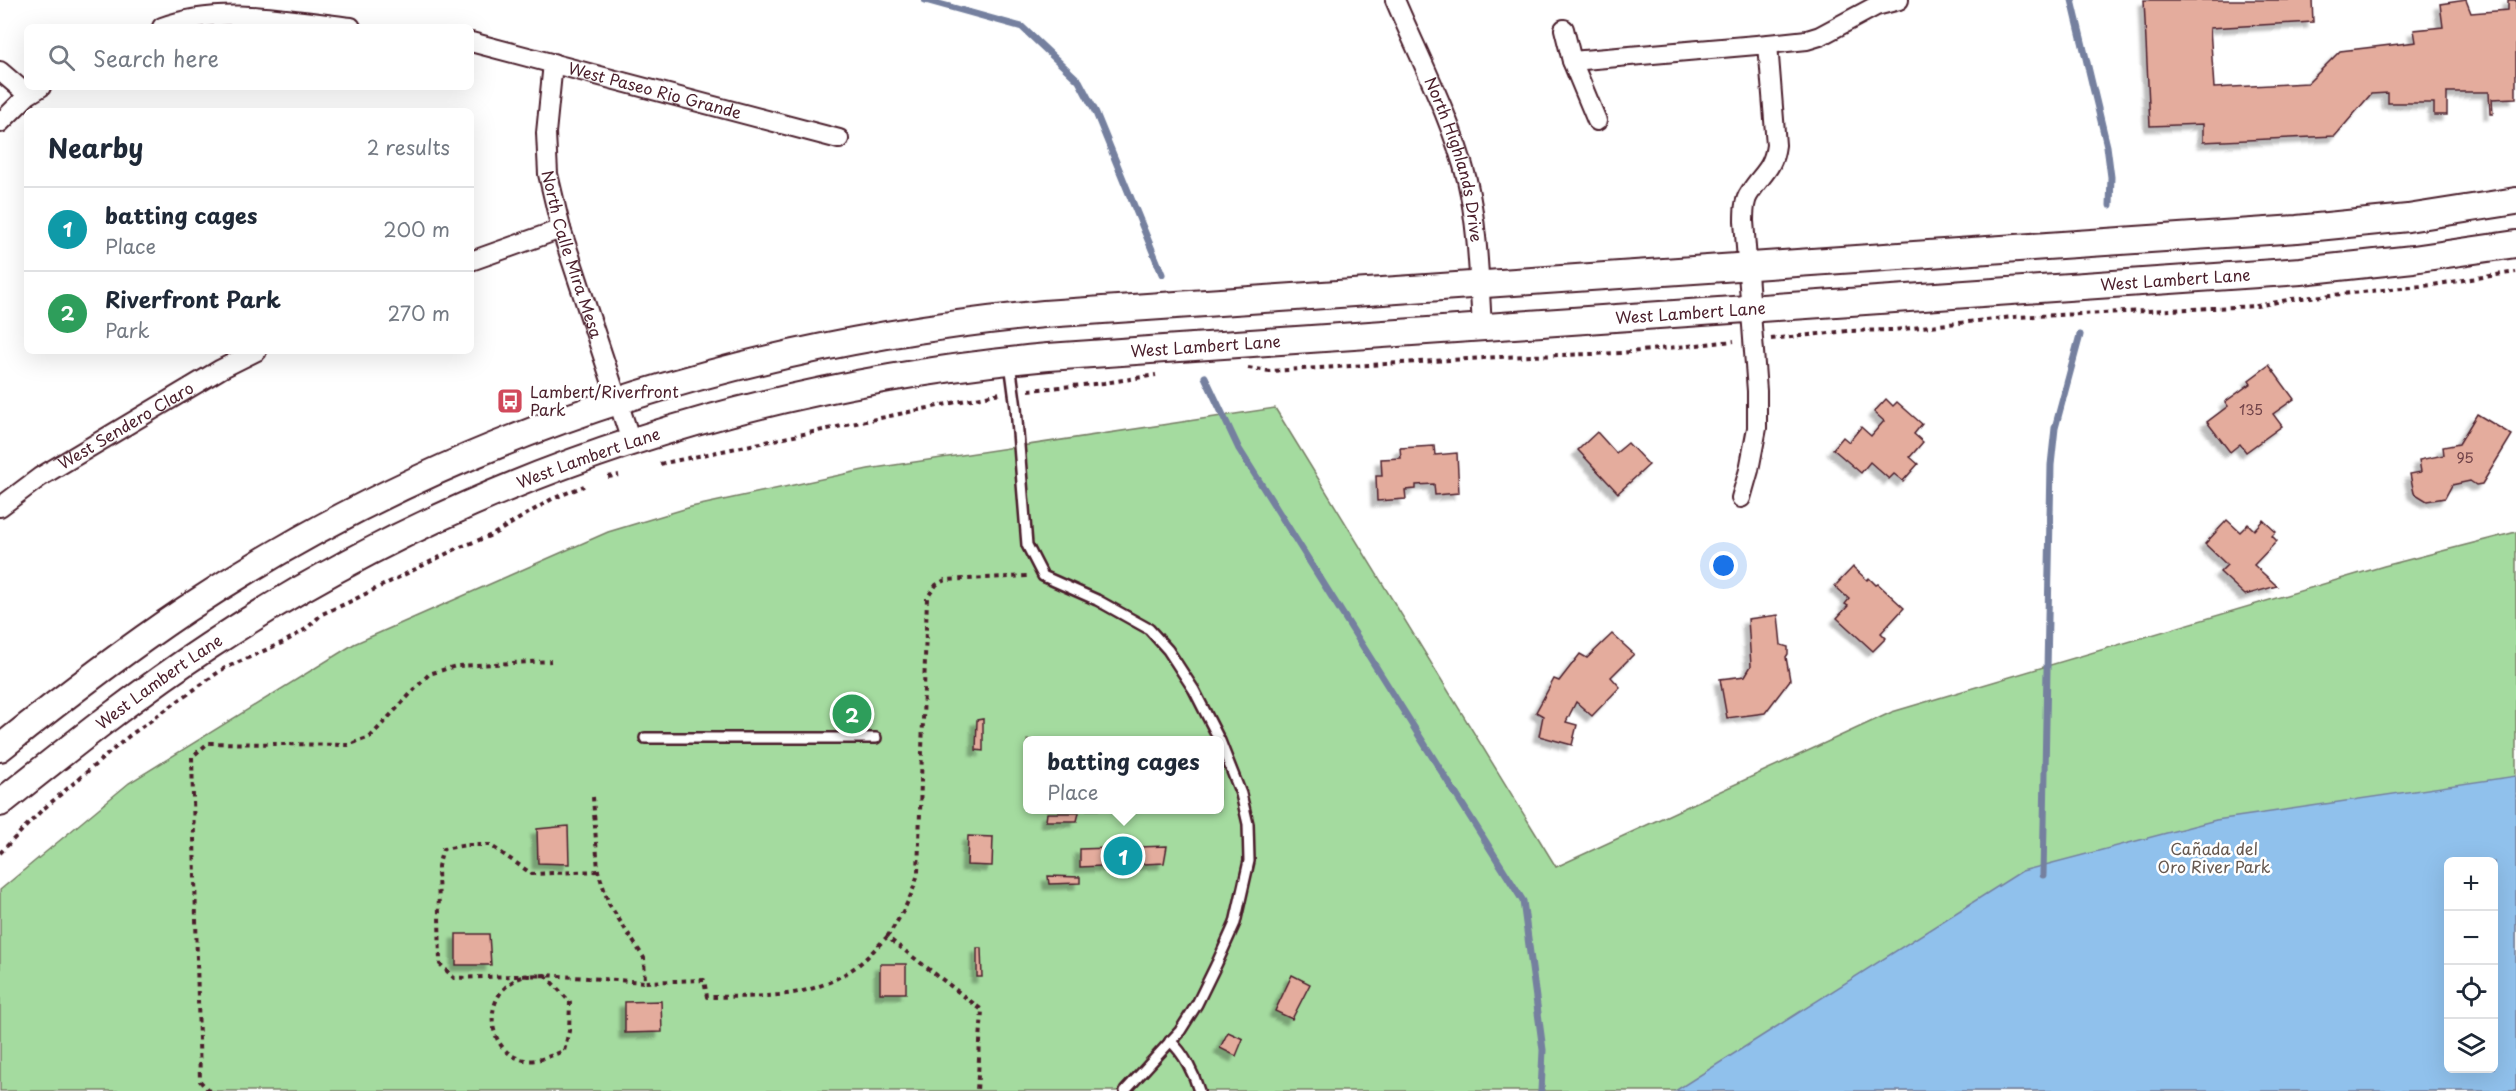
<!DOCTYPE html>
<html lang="en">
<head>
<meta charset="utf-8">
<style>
	:root { --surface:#fff; --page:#f2f2f3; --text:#1f2937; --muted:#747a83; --line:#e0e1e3; --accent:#0b8043 }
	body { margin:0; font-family:"Playpen Sans",sans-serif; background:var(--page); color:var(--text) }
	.controls { position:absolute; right:18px; bottom:18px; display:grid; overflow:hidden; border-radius:9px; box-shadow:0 6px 24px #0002 }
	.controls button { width:54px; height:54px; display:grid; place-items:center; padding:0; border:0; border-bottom:2px solid var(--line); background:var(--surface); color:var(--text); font:30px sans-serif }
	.you { position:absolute; left:1724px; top:566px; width:21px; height:21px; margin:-15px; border:4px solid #fff; border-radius:50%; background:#1a73e8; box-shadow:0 0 0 9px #1a73e833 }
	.badge { display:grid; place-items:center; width:39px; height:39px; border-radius:50%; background:var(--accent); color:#fff; font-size:20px; font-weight:700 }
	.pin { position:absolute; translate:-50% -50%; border:3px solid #fff; box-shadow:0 2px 6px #0006 }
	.popup { position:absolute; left:1023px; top:736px; width:201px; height:78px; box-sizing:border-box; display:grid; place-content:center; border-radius:9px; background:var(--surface); filter:drop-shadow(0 2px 4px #0005); font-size:20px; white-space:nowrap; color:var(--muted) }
	.popup b { font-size:22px; color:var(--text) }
	.popup::after { content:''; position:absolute; left:50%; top:100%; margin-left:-12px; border:12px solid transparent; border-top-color:var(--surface) }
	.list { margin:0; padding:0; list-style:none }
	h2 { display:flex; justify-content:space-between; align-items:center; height:78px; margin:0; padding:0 24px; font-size:26px }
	h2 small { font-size:20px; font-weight:400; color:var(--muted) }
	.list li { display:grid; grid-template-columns:39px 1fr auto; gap:18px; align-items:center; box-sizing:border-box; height:84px; padding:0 24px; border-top:2px solid var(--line) }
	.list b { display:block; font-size:22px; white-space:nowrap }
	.list p { margin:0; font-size:20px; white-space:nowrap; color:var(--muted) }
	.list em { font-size:20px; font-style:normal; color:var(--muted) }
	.icon { flex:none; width:33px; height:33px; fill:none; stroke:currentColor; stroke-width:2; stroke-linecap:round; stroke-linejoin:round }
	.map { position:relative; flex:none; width:2516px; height:1091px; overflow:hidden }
	.search { position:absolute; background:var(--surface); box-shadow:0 6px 24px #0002; left:24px; top:24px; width:450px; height:66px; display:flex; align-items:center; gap:15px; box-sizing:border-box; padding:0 21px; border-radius:9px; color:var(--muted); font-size:22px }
	.panel { position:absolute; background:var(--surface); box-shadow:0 6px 24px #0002; left:24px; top:108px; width:450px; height:246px; border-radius:9px }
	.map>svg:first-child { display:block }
</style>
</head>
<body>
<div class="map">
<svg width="2516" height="1091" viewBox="0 0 2516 1091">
	<defs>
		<filter id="shadow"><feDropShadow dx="-5.5" dy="5.5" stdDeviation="1.5" flood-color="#0004"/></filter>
	</defs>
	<rect width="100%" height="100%" fill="#fff"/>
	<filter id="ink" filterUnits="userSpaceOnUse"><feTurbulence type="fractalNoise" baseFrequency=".0167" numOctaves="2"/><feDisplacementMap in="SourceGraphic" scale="12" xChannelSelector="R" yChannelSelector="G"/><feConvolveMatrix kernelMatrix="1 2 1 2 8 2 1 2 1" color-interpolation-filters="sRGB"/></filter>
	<g filter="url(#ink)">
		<path fill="#a4db9f" stroke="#777d65" stroke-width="1.5" fill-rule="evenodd" d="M1275 408 1556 867 1892 712 2384 566 2516 532V1091H0V890L129 783 354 644 608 532 691 507 868 469ZM1027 740H1219V810H1027ZM2448 862H2494V1068H2448Z"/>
		<path fill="#90c1ec" stroke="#74809f" stroke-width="1.5" fill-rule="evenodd" d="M2516 776V1091H1675L2022 871 2216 820ZM2448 862H2494V1068H2448Z"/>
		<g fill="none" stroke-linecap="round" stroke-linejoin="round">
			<g stroke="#74809f" stroke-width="7">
				<polyline points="925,0 1022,27 1079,81 1096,113 1162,274"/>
				<polyline points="2072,0 2107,146 2111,177 2110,205"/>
				<polyline points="1205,377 1239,449 1523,901 1543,1050 1541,1091"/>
				<polyline points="2043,875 2051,465 2055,428 2080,335"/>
			</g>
		</g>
		<g fill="#e4ac9d" stroke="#4a1f2b" stroke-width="1.5" filter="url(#shadow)">
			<polygon points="2144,0 2312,0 2313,22 2210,28 2214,88 2308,83 2340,51 2416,42 2414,30 2443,27 2440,4 2466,0 2471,13 2508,10 2508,0 2516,0 2516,98 2492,99 2493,114 2490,114 2489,92 2447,92 2447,115 2434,115 2434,103 2388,103 2388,93 2371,94 2335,136 2203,142 2203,124 2150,126"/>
			<polygon points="2269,365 2294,399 2273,414 2282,426 2246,452 2240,444 2230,452 2207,422 2228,406 2225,402 2251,383 2249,380"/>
			<polygon points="1886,399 1893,406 1897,402 1922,424 1914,434 1923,442 1910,457 1918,464 1903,481 1894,474 1889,479 1870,462 1861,473 1833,449 1843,437 1849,442 1861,427 1871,436 1884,421 1874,412"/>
			<polygon points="2477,414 2512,435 2482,484 2476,485 2470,481 2452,485 2445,498 2427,501 2414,493 2410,474 2421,472 2419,460 2444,455 2443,447 2459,444"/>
			<polygon points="1597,432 1616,453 1628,443 1649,465 1618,493 1578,450"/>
			<polygon points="1434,446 1435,455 1457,453 1459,493 1435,495 1434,484 1416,485 1416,489 1405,490 1406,499 1377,501 1376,476 1382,476 1381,459 1401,458 1400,448"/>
			<polygon points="2227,520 2240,532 2248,524 2254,530 2263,520 2276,532 2272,536 2277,541 2254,565 2277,586 2245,595 2220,572 2227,565 2205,544"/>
			<polygon points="1853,567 1867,580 1869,578 1876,585 1878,584 1904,608 1881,633 1886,638 1873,651 1837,618 1848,606 1845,604 1849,599 1835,586"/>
			<polygon points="1778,615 1781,645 1788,647 1788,654 1786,657 1790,680 1765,713 1727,718 1720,679 1745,676 1751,666 1748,619"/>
			<polygon points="1612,634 1634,654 1611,677 1620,687 1592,716 1576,702 1566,722 1577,725 1572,745 1539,736 1543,716 1536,712 1554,679 1559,681 1580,654 1587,658"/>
			<polygon points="983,719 983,751 976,750 977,720"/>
			<polygon points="1047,813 1079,813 1077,821 1046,821"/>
			<polygon points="568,826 569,864 538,863 537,829"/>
			<polygon points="968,836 993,837 992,866 967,865"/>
			<polygon points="1167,846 1164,863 1080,867 1080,849"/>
			<polygon points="1048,876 1080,877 1080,883 1049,884"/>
			<polygon points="456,934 489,934 491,965 456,965"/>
			<polygon points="977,948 981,948 982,977 977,977"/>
			<rect x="880" y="964" width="26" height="29"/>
			<polygon points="1292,975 1310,984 1292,1019 1275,1011"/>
			<polygon points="661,1001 662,1032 625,1033 625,1002"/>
			<polygon points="1228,1032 1243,1039 1236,1056 1220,1048"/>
		</g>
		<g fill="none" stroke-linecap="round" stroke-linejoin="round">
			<defs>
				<g id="service">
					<polyline points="1010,363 1016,408 1027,545 1043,576 1097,600 1149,629 1168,650 1194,690 1220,741 1241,794 1248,824 1249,861 1235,923 1217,963 1197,1004 1180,1031 1125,1091"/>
					<polyline points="645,738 876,738"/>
					<path d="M1170 1041C1184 1053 1194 1074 1199 1091"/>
				</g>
				<g id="minor">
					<path id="s1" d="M1395 0C1420 59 1451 118 1467 180 1478 227 1479 279 1482 327"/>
					<path d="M162 27C221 5 290 20 351 27"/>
					<path d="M1564 29 1572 61 1768 44 1776 145C1773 170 1761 174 1749 194 1744 201 1744 213 1744 221L1757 391V428L1749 470 1741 498"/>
					<path id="s2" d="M471 42 839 139"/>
					<polyline points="1768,44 1807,40 1820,36 1876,6 1899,0"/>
					<polyline points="1572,61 1597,121"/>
					<path id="s3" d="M553 63 546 133 548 174 561 229 631 441"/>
					<polyline points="0,71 28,95"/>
					<polyline points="0,123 28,95 41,87"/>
					<polyline points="471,261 561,229"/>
					<path id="s4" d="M0 507 40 477 221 369 257 351"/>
				</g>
				<g id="secondary">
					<path d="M0 748C60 700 121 653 185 610 446 436 734 344 1044 314L2297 229 2408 218 2516 201"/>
					<path id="s5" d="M0 803C68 749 136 694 209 646 463 478 746 385 1048 357L2301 271 2413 259 2516 244"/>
				</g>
			</defs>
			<use href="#service" stroke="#4a1f2b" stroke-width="14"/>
			<use href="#minor" stroke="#4a1f2b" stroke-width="22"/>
			<use href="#secondary" stroke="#4a1f2b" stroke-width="30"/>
			<g stroke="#4a1f2b" stroke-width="4" stroke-dasharray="4.5 4.5" stroke-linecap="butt">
				<polyline points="1771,339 1848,331 1893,330 2014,317 2257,306 2292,299 2432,285 2516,272"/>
				<polyline points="1248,368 1270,371 1500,357 1621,353 1734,341"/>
				<polyline points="1029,390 1104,383 1156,375"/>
				<polyline points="660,464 1000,393"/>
				<polyline points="608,477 619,475"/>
				<path d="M593 797 598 871 609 904 644 958 645 982 704 980 707 997C764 996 808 1001 857 966 868 958 877 946 887 937L982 1010 977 1091"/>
				<polyline points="0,853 41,811 129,736 223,669 286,641 306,629 322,614 345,604 458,548 492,535 552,499 584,486"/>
				<path d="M598 871 532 874 490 845H467L443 849 438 866 440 964 454 978 545 975C538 976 528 975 522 977 474 994 489 1067 537 1060 546 1058 555 1054 564 1051L569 1031 570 1002 545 975 645 982"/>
				<path d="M887 937C901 916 912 898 918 873L927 598 936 585 945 580 1028 576"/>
				<polyline points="209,1091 200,1081 192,757 208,743 348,745 370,737 429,674 456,666 551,661"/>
			</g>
			<use href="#service" stroke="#fff" stroke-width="9"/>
			<use href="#minor" stroke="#fff" stroke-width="18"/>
			<use href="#secondary" stroke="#fff" stroke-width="26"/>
		</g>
	</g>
	<defs>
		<symbol id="bus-square" viewBox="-11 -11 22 22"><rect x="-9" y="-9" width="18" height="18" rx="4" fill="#d1495b" stroke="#fff"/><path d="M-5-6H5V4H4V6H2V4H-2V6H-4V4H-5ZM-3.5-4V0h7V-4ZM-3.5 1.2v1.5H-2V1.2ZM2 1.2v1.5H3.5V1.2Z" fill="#fff"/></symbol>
	</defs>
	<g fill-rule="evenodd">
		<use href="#bus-square" x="495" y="386" width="30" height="30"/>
	</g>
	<g text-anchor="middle" stroke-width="5" stroke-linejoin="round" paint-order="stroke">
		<g font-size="14" fill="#704248">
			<text x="2251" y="415">135</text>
			<text x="2465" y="463">95</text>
		</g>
		<g font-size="16" fill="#4a1f2b" stroke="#fff">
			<text dy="6" stroke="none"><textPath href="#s2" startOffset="190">West Paseo Rio Grande</textPath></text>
			<text dy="6" stroke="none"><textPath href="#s1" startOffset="171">North Highlands Drive</textPath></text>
			<text dy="6" stroke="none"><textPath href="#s3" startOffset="195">North Calle Mira Mesa</textPath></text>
			<text dy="6" stroke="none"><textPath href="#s5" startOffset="2288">West Lambert Lane</textPath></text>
			<text dy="6" stroke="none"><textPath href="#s5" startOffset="1802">West Lambert Lane</textPath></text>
			<text dy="6" stroke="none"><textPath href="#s5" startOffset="1316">West Lambert Lane</textPath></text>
			<text dy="6" stroke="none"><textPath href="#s4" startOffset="150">West Sendero Claro</textPath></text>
			<text dy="6" stroke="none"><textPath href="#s5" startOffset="686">West Lambert Lane</textPath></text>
			<text dy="6" stroke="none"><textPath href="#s5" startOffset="200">West Lambert Lane</textPath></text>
		</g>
		<g font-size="16" fill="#4a1f2b" stroke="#fff" text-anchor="start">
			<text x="530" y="398">Lambert/Riverfront<tspan x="530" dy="18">Park</tspan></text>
		</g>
		<g font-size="16" fill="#65574e" stroke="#fff">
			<text x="2214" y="855">Cañada del<tspan x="2214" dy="18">Oro River Park</tspan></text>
		</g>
	</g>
</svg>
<div class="controls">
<button>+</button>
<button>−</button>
<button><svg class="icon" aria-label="locate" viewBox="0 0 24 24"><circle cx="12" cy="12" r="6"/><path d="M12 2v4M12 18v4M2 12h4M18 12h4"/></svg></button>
<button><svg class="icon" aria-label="layers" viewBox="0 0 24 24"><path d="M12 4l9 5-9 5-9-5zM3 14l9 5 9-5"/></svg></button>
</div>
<div class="you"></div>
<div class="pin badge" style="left:1123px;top:856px;background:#0f9aa8">1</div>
<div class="popup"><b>batting cages</b>Place</div>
<div class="pin badge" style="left:852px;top:714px;background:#2e9e5b">2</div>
<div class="search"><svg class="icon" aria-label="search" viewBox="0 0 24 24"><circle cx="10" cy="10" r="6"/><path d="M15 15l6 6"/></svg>Search here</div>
<section class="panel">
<h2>Nearby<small>2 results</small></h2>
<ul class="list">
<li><span class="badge" style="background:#0f9aa8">1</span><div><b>batting cages</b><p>Place</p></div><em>200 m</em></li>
<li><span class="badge" style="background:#2e9e5b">2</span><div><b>Riverfront Park</b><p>Park</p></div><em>270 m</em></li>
</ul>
</section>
</div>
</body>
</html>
